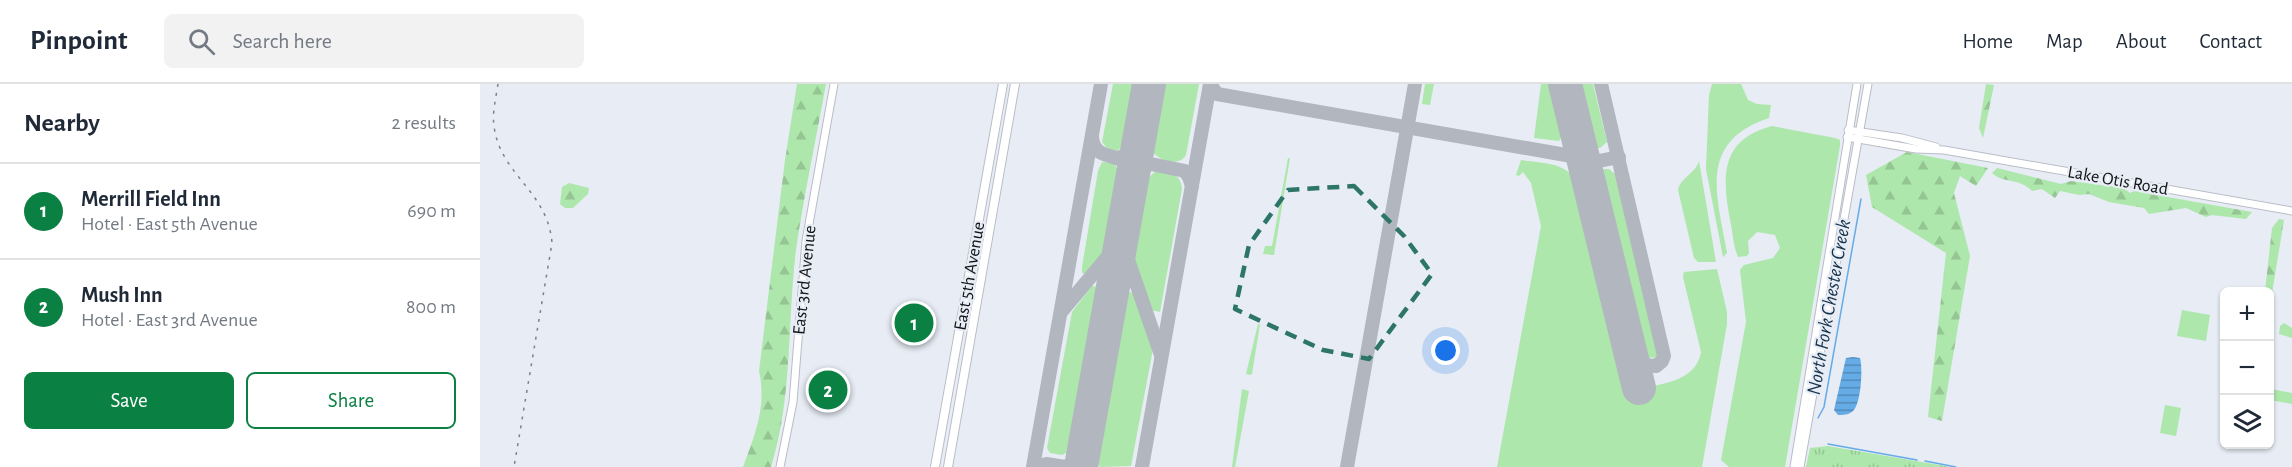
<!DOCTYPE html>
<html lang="en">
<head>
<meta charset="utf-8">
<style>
	:root { --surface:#fff; --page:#f2f2f3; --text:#1f2937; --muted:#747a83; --line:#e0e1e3; --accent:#0b8043 }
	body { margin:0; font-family:"Alegreya Sans",sans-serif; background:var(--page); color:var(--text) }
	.controls { position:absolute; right:18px; bottom:18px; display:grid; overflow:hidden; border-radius:9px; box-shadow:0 2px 4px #0004 }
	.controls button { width:54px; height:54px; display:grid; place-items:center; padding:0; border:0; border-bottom:2px solid var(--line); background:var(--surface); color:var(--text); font:30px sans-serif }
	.you { position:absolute; left:966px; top:267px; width:21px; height:21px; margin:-15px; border:4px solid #fff; border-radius:50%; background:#1a73e8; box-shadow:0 0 0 9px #1a73e833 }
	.badge { display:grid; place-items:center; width:39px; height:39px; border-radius:50%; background:var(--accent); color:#fff; font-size:20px; font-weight:700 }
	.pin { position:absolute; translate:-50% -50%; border:3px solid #fff; box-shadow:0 2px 6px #0006 }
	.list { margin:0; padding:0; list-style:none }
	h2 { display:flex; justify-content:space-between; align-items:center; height:78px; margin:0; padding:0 24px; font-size:26px }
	h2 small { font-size:20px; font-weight:400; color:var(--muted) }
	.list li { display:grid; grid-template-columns:39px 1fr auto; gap:18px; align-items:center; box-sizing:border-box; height:96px; padding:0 24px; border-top:2px solid var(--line) }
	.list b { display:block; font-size:22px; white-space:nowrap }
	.list p { margin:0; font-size:20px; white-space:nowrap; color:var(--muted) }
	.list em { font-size:20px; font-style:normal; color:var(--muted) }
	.actions { display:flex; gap:12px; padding:18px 24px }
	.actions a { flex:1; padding:14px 0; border:2px solid var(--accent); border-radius:9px; text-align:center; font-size:21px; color:var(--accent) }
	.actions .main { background:var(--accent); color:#fff }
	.icon { flex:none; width:33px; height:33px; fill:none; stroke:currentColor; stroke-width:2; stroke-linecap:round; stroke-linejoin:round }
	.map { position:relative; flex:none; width:1812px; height:383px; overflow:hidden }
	header { display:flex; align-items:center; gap:36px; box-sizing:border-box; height:84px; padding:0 30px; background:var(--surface); border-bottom:2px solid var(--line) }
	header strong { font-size:28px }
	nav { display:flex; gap:33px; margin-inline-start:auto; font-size:21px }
	.search { width:420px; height:54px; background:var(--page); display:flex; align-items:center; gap:15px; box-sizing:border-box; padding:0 21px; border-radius:9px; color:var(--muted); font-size:22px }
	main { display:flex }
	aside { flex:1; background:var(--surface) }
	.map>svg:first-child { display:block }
</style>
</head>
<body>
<header>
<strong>Pinpoint</strong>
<div class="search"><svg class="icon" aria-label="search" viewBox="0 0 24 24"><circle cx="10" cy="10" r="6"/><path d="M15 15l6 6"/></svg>Search here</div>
<nav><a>Home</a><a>Map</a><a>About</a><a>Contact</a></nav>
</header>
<main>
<aside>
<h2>Nearby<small>2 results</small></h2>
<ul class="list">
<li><span class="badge">1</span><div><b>Merrill Field Inn</b><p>Hotel · East 5th Avenue</p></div><em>690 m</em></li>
<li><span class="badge">2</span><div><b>Mush Inn</b><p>Hotel · East 3rd Avenue</p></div><em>800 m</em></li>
</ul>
<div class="actions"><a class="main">Save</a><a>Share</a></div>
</aside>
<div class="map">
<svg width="1812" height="383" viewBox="0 0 1812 383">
	<defs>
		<pattern id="forest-firs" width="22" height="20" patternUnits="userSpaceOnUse" patternTransform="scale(1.5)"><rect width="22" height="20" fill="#ade7ab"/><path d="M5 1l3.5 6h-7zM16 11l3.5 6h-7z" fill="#94c592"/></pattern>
		<pattern id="park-tufts" width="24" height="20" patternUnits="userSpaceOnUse" patternTransform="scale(1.5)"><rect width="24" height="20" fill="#ade7ab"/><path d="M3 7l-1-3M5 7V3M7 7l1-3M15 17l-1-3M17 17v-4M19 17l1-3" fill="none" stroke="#94c592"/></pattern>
		<pattern id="water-rules" width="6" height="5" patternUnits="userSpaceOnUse" patternTransform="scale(1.5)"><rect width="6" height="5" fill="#65abe6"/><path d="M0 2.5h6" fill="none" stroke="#528ab9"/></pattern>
	</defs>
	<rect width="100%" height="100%" fill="#e7ecf5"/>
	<g fill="#ade7ab">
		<polygon points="633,0 654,0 643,62 637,67 627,64 622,58"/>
		<path d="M684 0H719L706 71C699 83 681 77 672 68Z"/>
		<polygon points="945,0 954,0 950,21 942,20"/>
		<polygon points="1061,0 1074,0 1086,46 1079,57 1054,54"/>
		<polygon points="1095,0 1113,0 1127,58 1120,64 1114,64 1109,59"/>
		<path d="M1232 0H1261L1268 16 1277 20 1291 21 1289 34C1217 58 1237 111 1247 169L1243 173 1226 85 1229 11Z"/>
		<path d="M1292 42 1355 54 1360 56V62L1305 383H1249L1241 376 1266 238 1260 186 1264 181 1293 174 1300 164 1295 151 1277 148 1268 157 1269 169 1267 172 1258 173C1253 162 1253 148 1250 136 1242 92 1240 56 1292 42Z"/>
		<polygon points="808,74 810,74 794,171 783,170 785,162 792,162"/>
		<path d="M1041 76C1060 79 1085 78 1096 96L1149 306C1174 301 1216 300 1221 268L1203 193 1204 188 1237 185 1247 228V240L1222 383H1017L1061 142 1051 99 1043 88 1039 92 1036 91Z"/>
		<path d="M1219 77 1236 178H1218L1214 174 1198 106C1201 93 1215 90 1219 77Z"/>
		<polygon points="622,78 634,79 639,88 624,167 606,190 602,189 602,183 618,87"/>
		<polygon points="1124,85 1129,85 1135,90 1180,264 1177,273 1168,274 1164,270 1118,93 1119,89"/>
		<path d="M677 86C690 89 701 89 702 105L680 228 671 226 653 170 668 94Z"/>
		<polygon points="612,202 618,203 588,368 582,371 570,369 567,364 592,228"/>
		<polygon points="649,208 653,209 673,265 651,382 620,383 617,378"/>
		<polygon points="1702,226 1730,231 1726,257 1697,252"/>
		<polygon points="778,240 780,240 772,290 770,291 766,290"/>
		<polygon points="762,305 769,307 755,383 752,383"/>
		<polygon points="1791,305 1812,309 1812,320 1790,316"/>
		<polygon points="1685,321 1701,324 1696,352 1680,349"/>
	</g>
	<g fill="url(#forest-firs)">
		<path d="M317 0H346C336 55 324 111 316 166 307 239 313 313 291 383H263C275 351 287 322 279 287L305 76Z"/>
		<polygon points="1506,0 1514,1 1503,54 1499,44"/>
		<polygon points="1427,68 1508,84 1496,102 1480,92 1474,109 1490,172 1462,337 1448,333 1466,169 1392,123 1386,91"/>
		<path d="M1517 84 1581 100 1591 97 1643 104 1650 109 1654 107 1772 128 1766 135 1732 131 1726 133 1706 124 1669 130 1664 124 1629 118 1609 110 1599 111 1580 107 1575 114 1562 105 1552 107C1538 93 1523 100 1512 89Z"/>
		<polygon points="89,99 109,104 108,110 93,124 85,124 80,120 82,103"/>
		<polygon points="1799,135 1804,136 1790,221 1790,207 1785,207 1792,144"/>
		<polygon points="1804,239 1812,244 1812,254 1799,250 1800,242"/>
	</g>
	<polygon fill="url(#park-tufts)" points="1348,362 1471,383 1326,383 1330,364"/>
	<path fill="url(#water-rules)" d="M1373 273 1380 274C1383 285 1381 319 1373 327 1369 331 1363 331 1358 331L1354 326 1366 274Z"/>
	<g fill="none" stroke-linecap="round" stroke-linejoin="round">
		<g stroke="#65abe6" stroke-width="1.5">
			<polyline points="1338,334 1344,323 1381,115"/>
			<polyline points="1348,360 1437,376"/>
			<polyline points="1445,377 1476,383"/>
		</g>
		<g stroke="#b2b6be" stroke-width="14">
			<polyline points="730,0 737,10 1103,74 1119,77 1139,73"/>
			<polyline points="1121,0 1184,272 1182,277 1176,282 1162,281 1148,256"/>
			<polyline points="668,5 670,0"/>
			<path d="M612 53C614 82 648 62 652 94"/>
			<polyline points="638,74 650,70 659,57"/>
			<polyline points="652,94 658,84 671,80 705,87 709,93 712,102"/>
			<polyline points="642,148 645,167 681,271"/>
			<polyline points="582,227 635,164 642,150"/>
			<polyline points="553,383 621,0"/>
			<polyline points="558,383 566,380 585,383"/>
			<polyline points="584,383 595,380 603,371"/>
			<polyline points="662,383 730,0"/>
			<polyline points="867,383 935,0"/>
		</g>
		<g stroke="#b2b6be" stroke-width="34">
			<polyline points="1085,0 1159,304"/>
			<polyline points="601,383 669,0"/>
		</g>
		<defs>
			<g id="secondary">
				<polyline points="1368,46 1422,54 1456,63"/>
				<polyline points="1367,53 1436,65 1464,66 1812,127"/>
				<polyline points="300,383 313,318 326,157 354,0"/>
				<path d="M1314 383C1336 255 1355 128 1377 0"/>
				<polyline points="1320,383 1388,0"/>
			</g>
			<g id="highway">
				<polyline points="455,383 523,0"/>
				<polyline points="468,383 535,0"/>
			</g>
		</defs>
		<use href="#secondary" stroke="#b9bdc6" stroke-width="9"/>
		<use href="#highway" stroke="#b9bdc6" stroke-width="10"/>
		<use href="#secondary" stroke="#fff" stroke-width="7"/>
		<use href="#highway" stroke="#fff" stroke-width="8"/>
		<path stroke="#7e8187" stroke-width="1.5" stroke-dasharray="3 6" stroke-linecap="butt" d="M18 0C16 14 12 28 14 42 20 91 68 107 72 159L34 383"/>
	</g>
	<path fill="none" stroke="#2d7469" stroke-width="4.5" stroke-dasharray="12 8" stroke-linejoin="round" d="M874 102 924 152 952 190 889 275 843 266 755 225 769 161 808 106Z"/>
	<g text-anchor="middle" stroke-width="4.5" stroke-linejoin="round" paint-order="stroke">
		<g font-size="18" fill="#101215" stroke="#e7ecf5">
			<text transform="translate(1638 96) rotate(10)" y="6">Lake Otis Road</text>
			<text transform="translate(489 192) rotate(-80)" y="6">East 5th Avenue</text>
			<text transform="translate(324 196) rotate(-84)" y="6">East 3rd Avenue</text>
		</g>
		<g font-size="20" font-style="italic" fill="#15324b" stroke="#e7ecf5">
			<text transform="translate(1348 223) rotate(-80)" y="7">North Fork Chester Creek</text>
		</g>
	</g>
</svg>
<div class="controls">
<button>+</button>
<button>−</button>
<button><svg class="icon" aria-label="layers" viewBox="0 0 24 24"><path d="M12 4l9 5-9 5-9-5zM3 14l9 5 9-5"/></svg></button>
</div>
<div class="you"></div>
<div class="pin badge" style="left:434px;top:239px">1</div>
<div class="pin badge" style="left:348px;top:306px">2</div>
</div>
</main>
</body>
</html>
